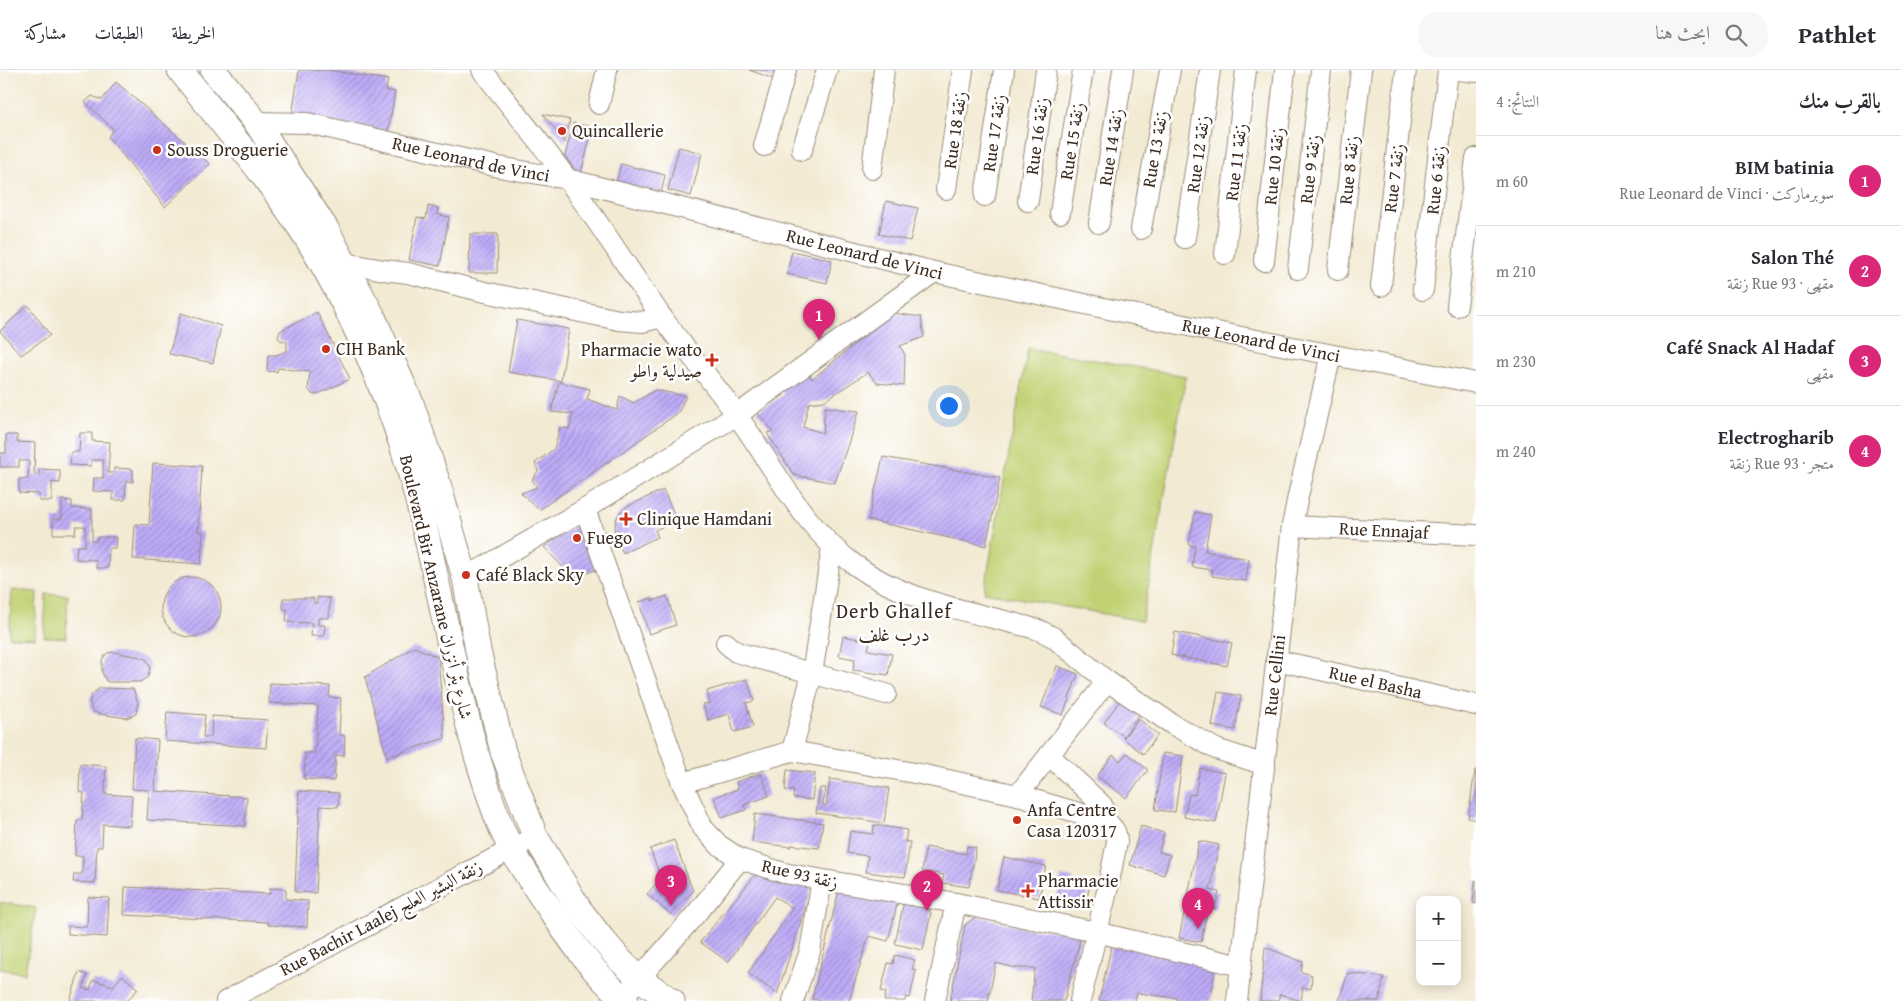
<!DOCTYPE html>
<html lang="ar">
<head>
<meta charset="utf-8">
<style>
	:root { --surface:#fff; --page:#f7f7f7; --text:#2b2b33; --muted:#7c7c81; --line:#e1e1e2; --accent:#db2777 }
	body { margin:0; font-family:"Gentium Book Plus",Amiri,serif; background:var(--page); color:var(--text); direction:rtl }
	.controls { position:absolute; right:15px; bottom:15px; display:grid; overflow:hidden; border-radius:10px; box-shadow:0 2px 12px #0003 }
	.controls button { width:45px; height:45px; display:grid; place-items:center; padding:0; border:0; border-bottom:1px solid var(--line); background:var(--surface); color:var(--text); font:25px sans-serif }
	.you { position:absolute; left:948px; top:335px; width:18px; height:18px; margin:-12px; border:4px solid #fff; border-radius:50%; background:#1a73e8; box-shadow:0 0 0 8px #1a73e833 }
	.badge { display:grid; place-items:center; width:32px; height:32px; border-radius:50%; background:var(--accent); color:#fff; font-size:16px; font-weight:700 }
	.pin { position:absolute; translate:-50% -41px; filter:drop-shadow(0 1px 2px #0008) }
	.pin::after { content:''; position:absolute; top:26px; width:18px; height:15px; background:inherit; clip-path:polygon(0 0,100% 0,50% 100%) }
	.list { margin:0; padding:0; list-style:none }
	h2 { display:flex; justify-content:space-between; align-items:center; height:65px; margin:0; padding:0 20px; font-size:21px }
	h2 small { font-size:16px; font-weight:400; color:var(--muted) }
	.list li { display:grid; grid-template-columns:32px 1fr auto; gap:15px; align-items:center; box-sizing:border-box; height:90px; padding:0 20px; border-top:1px solid var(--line) }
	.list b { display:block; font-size:19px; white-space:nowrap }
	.list p { margin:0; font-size:16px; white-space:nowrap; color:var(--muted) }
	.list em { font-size:16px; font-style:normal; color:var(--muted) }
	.icon { flex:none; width:28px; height:28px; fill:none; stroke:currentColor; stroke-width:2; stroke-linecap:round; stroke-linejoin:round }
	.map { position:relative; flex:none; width:1476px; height:931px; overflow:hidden; direction:ltr }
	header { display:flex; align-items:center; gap:30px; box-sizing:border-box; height:70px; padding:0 25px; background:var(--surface); border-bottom:1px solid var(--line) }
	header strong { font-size:24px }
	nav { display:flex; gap:28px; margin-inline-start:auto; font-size:18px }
	.search { width:350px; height:45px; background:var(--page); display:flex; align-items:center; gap:12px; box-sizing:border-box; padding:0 18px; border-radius:20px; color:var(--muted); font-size:19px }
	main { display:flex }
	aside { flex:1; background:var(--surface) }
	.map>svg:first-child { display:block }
</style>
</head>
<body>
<header>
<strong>Pathlet</strong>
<div class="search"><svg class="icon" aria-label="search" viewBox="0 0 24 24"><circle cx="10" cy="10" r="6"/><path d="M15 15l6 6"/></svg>ابحث هنا</div>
<nav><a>الخريطة</a><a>الطبقات</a><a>مشاركة</a></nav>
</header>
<main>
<aside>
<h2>بالقرب منك<small>النتائج: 4</small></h2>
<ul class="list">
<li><span class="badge">1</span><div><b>BIM batinia</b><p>سوبرماركت · Rue Leonard de Vinci</p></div><em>60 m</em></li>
<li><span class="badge">2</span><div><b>Salon Thé</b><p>مقهى · Rue 93 زنقة</p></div><em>210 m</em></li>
<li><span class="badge">3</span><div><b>Café Snack Al Hadaf</b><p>مقهى</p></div><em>230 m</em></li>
<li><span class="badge">4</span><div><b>Electrogharib</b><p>متجر · Rue 93 زنقة</p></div><em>240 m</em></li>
</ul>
</aside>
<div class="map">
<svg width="1476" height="931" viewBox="0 0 1476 931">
	<defs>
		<pattern id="building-hatch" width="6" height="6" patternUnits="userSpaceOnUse" patternTransform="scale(1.25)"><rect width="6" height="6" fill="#bdabf8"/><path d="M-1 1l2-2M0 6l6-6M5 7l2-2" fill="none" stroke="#9b8bc8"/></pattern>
	</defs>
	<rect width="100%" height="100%" fill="#fff"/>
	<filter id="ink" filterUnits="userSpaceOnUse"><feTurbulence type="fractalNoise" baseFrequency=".02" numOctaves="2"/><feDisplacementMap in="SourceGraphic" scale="10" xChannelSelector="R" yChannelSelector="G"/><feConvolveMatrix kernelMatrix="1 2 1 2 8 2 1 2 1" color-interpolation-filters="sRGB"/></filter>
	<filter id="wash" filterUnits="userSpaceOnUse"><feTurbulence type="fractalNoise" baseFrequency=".0096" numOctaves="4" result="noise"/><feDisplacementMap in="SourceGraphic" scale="20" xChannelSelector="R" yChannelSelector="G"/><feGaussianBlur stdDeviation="1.12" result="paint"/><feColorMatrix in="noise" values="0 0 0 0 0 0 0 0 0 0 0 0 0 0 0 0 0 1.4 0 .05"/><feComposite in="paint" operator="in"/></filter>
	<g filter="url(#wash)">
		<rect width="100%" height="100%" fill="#f3ead3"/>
		<g fill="#c1d173" stroke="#7e7e48">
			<polygon points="1028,278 1186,306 1142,551 984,522"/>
			<polygon points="12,520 37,522 35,568 9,567"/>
			<polygon points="46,524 68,525 66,568 44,567"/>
			<polygon points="0,832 36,838 25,903 0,899"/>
		</g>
		<g id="blocks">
			<g fill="url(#building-hatch)">
				<polygon points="299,0 328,0 388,10 386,20 395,22 388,62 292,45"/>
				<polygon points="749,0 777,0 774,9"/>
				<polygon points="116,12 210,94 165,137 108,67 113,59 85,32 92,26 102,30"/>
				<polygon points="543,44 570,50 565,73"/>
				<polygon points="573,53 593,57 580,107 565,86"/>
				<polygon points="679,77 702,83 691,126 668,120"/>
				<polygon points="621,94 665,105 661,124 616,113"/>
				<polygon points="886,131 918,138 910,171 879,164"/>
				<polygon points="428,136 438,138 437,144 449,147 440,196 409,190 417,147 426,149"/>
				<polygon points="470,164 498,164 497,203 469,203"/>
				<polygon points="792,181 832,190 827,213 787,204"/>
				<polygon points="28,235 50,265 21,285 0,261"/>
				<polygon points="317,242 350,309 316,325 312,324 308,319 310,302 278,298 277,302 267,301 268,285 276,285 287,281 287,272 280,270 278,267 280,261"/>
				<polygon points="181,243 221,256 213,293 169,284"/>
				<polygon points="893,243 921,247 924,267 900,276 905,285 904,316 877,313 868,302 824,331 809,333 803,357 823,363 825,337 859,341 835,413 794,405 767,363 773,361 757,342 784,325 779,316 807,301 812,309"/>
				<polygon points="517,250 569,259 561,311 508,302"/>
				<polygon points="559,312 590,319 587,329 617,340 620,326 634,333 655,320 686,326 678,343 539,440 521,423 537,417 532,410 538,401 535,393 554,379 560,357 569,359 573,344 551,342"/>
				<polygon points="80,363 92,363 92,371 110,372 108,403 114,403 114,398 133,399 133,412 126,411 125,430 113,430 113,422 93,421 94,408 103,408 103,390 91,390 91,396 70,395 71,382 79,382"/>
				<polygon points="6,365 17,365 17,372 35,373 34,405 39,405 40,399 60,400 60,413 52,412 52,431 39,431 39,424 19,423 19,409 28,409 29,391 19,391 19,397 0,397 0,383 6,383"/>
				<polygon points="883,387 1000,408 986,476 868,450"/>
				<polygon points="153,393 202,396 198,462 203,462 201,494 133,489 135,454 149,455"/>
				<polygon points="663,420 677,450 655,460 658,467 623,483 614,463 616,449 620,442 628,436"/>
				<polygon points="62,430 72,431 72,438 92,439 92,471 97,471 97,467 116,467 115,478 109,478 108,498 96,498 96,490 76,489 77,476 85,476 85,456 76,456 75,464 53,464 53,449 62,449"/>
				<polygon points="1195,442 1211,445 1205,481 1249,489 1246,511 1212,506 1213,500 1192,497 1195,476 1189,475"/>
				<polygon points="581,451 598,499 573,508 544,477"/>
				<circle cx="191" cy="537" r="30"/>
				<polygon points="667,526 676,555 649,564 639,532 652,528 652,531"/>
				<polygon points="317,527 330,528 329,548 318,548 318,555 325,555 324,566 311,566 312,553 286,552 287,539 283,539 283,528 314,528 314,533 317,533"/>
				<polygon points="1175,562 1232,573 1227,596 1171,585"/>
				<polygon points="843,566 870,571 868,580 892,584 888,605 853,600 855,589 839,586"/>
				<polygon points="414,577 438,587 445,668 387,687 365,607"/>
				<polygon points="113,582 141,587 147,590 150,597 148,607 140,612 109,612 106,611 102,602 102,590 107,583"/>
				<polygon points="1057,596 1078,604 1063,645 1041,637"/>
				<polygon points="747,609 754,631 746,633 753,657 734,662 729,644 708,650 703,634 710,633 707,621"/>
				<polygon points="270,613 330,616 329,627 341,628 339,665 345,666 344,686 336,685 334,711 304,709 305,683 315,683 318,636 269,633"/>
				<polygon points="100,618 133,619 138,633 136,644 127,648 99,644 92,641 90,633 90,628 92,624"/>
				<polygon points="1218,622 1241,626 1235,660 1212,656"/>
				<polygon points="1121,629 1141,642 1124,666 1104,653"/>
				<polygon points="167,642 205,645 203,667 211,667 212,646 268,650 266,678 165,671"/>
				<polygon points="1139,649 1158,665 1143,684 1123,668"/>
				<polygon points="135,668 158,670 155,721 247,727 245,756 147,750 149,720 132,719"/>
				<polygon points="1127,683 1148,700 1126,728 1097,706 1113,685 1120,691"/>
				<polygon points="1163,683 1183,686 1175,742 1155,740"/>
				<polygon points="80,694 106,696 105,724 132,726 130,756 103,754 102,777 97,777 95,813 73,812 74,804 82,804 83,786 75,786 77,750 82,750 84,723 79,722"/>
				<polygon points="1200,698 1225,703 1216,753 1184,747 1189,724 1195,725"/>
				<polygon points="787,700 815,703 812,730 793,728 794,721 785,720"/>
				<polygon points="1475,700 1476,700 1476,750 1468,748"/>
				<polygon points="761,703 769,726 744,735 746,740 722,748 714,727 738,719 736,712"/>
				<polygon points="830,709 889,718 884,753 816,743 820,718 826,718 823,735 826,736"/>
				<polygon points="299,721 339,723 338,737 320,736 316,823 295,822"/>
				<polygon points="755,744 823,753 819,778 791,775 791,777 752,772"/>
				<polygon points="874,755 907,760 905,772 910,772 905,807 866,802 868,786 847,783 850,761 873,764"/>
				<polygon points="1141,756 1164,763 1159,782 1170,785 1164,805 1130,795"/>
				<polygon points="674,770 693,821 671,845 647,824 661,808 650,779"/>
				<polygon points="1199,771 1219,775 1210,820 1219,822 1215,839 1208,837 1201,872 1179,868"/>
				<polygon points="967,776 976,778 969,817 942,813 944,805 922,801 926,777 966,784"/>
				<polygon points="1004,787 1046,796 1039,828 997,820"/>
				<polygon points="760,799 812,818 777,924 748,903 793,838 775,827 728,892 700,872"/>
				<polygon points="1061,806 1073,808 1072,814 1089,818 1086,835 1057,830"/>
				<polygon points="1475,810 1476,810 1476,834 1473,833"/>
				<polygon points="125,817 270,824 270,818 286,819 286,829 308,831 307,857 268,855 268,852 124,845"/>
				<polygon points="839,820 898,831 888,871 869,866 849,931 823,931 812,929"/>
				<polygon points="88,827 109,828 107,867 68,864 68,856 87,857"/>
				<polygon points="904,831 926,836 931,843 923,880 895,874"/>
				<polygon points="977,846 1025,858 1077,863 1080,870 1064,931 1031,931 1035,898 1016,898 996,893 988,931 950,931 965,855"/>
				<polygon points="1112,874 1215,896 1211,931 1177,931 1177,928 1137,923 1135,931 1099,931"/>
				<polygon points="1265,877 1303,892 1301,902 1312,905 1311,919 1303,917 1301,931 1280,924 1278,931 1260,931"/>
				<polygon points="895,885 915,890 912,899 916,900 910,928 906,927 905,931 884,931 886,922 881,921 888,893 893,894"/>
				<polygon points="79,902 87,905 83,918 90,920 93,910 113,916 122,905 138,919 127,931 70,931"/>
				<polygon points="1348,903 1384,907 1379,931 1339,931"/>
			</g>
		</g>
	</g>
	<g filter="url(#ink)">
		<use href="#blocks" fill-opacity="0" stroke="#978a78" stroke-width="1"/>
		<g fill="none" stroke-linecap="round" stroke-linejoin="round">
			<defs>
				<g id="minor">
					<path d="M482 0C511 37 541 73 568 110 600 155 630 201 661 246 685 279 712 311 736 344 774 396 801 456 855 495 909 534 977 542 1039 560L1053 567 1107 611 1172 654 1216 679 1265 695"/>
					<polyline points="1458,0 1476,2"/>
					<polyline points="599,34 607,0"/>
					<path id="s1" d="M256 52 307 53 499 97 567 109 934 202 1231 265 1476 313"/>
					<polyline points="764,76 786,0"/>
					<polyline points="802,80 827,0"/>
					<polyline points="872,99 884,0"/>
					<polyline points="946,119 963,0"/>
					<polyline points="985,126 1004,0"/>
					<polyline points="1028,131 1046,0"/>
					<polyline points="1060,143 1083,0"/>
					<polyline points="1099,153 1123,0"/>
					<polyline points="1141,159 1170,0"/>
					<polyline points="1185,168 1210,0"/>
					<polyline points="1225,184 1246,0"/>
					<polyline points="334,191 384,200 408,203 485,222 619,250 642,252 662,247"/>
					<polyline points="1264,191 1285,0"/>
					<polyline points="1298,199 1321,0"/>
					<polyline points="1338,200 1361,0"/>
					<polyline points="1381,216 1406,0"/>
					<polyline points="1423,220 1448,0"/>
					<polyline points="1457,236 1476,88"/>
					<polyline points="585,439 682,713 703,758 719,775 740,789 784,803 956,833 1096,862 1241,896"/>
					<path id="s2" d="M1292 456 1476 465"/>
					<polyline points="465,508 585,439 737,345 934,202"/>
					<polyline points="726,573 736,582 886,624"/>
					<path id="s3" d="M1276 590 1476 635"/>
					<polyline points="792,681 812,604 832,477"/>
					<path d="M1049 685 1102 735 1105 741 1106 751C1113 758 1117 761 1117 772L1108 817 1080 931"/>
					<polyline points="682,713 792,681 920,704 1018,725 1106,751"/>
					<polyline points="1018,725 1107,611"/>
					<polyline points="630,919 695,845 740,789"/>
					<polyline points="226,931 525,772"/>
					<polyline points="793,931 810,881 822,810"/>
					<polyline points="935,931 956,833"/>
					<path id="s4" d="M1237 931 1292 456 1298 426 1331 285"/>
				</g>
				<g id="major">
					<path d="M180 0C224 56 272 112 310 173 344 229 373 291 395 354 433 462 445 576 477 686 487 717 496 751 512 780 524 801 538 822 552 842 573 874 596 906 626 931"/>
					<polyline points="213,0 256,52 326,159 372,245 411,333 438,414 465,508 478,581 503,682 535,766 579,839 602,869 621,891 640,909 672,931"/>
				</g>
			</defs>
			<use href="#minor" stroke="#978a78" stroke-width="22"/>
			<use href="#major" stroke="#978a78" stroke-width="27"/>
			<use href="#minor" stroke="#fff" stroke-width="20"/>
			<use href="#major" stroke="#fff" stroke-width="25"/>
		</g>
	</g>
	<g fill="#c8321e" stroke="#fff" stroke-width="2">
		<circle cx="562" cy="61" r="5"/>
		<circle cx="157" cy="80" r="5"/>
		<circle cx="326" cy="279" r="5"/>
		<path d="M709.5 282.5h5v5h5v5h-5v5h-5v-5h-5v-5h5z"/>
		<path d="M623.5 441.5h5v5h5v5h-5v5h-5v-5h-5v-5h5z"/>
		<circle cx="577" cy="468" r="5"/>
		<circle cx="466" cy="505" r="5"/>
		<circle cx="1017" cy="750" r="5"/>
		<path d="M1025.5 813.5h5v5h5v5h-5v5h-5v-5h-5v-5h5z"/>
	</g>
	<g text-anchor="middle" stroke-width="5" stroke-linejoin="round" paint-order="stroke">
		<g font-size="18" fill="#3b2a1e" stroke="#fff">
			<text transform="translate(955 60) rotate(-82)" y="6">Rue 18 زنقة</text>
			<text transform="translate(994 63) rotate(-82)" y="6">Rue 17 زنقة</text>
			<text transform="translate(1037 66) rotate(-82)" y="6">Rue 16 زنقة</text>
			<text transform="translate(1072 71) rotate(-81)" y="6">Rue 15 زنقة</text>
			<text transform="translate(1111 77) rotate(-81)" y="6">Rue 14 زنقة</text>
			<text transform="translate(1155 79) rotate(-80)" y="6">Rue 13 زنقة</text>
			<text transform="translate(1198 84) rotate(-82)" y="6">Rue 12 زنقة</text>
			<text dy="6" stroke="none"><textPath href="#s1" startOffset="219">Rue Leonard de Vinci</textPath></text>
			<text transform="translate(1236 92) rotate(-83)" y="6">Rue 11 زنقة</text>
			<text transform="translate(1274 96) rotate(-84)" y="6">Rue 10 زنقة</text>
			<text transform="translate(1310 99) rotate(-83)" y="6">Rue 9 زنقة</text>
			<text transform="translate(1349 100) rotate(-84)" y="6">Rue 8 زنقة</text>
			<text transform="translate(1394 108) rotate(-83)" y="6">Rue 7 زنقة</text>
			<text transform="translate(1436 110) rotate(-84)" y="6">Rue 6 زنقة</text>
			<text dy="6" stroke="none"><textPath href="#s1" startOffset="624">Rue Leonard de Vinci</textPath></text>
			<text dy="6" stroke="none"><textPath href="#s1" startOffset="1030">Rue Leonard de Vinci</textPath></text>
			<text dy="6" stroke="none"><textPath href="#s2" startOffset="92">Rue Ennajaf</textPath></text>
			<text transform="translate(436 517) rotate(77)" y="6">Boulevard Bir Anzarane شارع بئر أنزران</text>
			<text dy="6" stroke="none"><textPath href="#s4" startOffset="328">Rue Cellini</textPath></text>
			<text dy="6" stroke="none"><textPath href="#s3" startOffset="102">Rue el Basha</textPath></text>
			<text transform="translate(800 804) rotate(13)" y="6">Rue 93 زنقة</text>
			<text transform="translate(381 848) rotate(-28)" y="6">Rue Bachir Laalej زنقة البشير العلج</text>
		</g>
		<g font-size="18" fill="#3b2a1e" stroke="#fff" text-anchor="start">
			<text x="572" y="67">Quincallerie</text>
			<text x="167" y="86">Souss Droguerie</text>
			<text x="336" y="285">CIH Bank</text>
			<text x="702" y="286" text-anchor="end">Pharmacie wato<tspan x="702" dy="21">صيدلية واطو</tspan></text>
			<text x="637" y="455">Clinique Hamdani</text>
			<text x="587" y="474">Fuego</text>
			<text x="476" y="511">Café Black Sky</text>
			<text x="1027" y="746">Anfa Centre<tspan x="1027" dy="21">Casa 120317</tspan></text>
			<text x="1038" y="817">Pharmacie<tspan x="1038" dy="21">Attissir</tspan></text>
		</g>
		<g font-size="20" letter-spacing="1" fill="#3b2a1e" stroke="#fff">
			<text x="894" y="548">Derb Ghallef<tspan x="894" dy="23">درب غلف</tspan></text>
		</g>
	</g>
</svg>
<div class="controls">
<button>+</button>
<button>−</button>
</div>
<div class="you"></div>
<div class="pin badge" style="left:819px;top:270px">1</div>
<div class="pin badge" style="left:927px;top:841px">2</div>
<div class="pin badge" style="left:671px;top:836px">3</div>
<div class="pin badge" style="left:1198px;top:859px">4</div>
</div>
</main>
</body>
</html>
